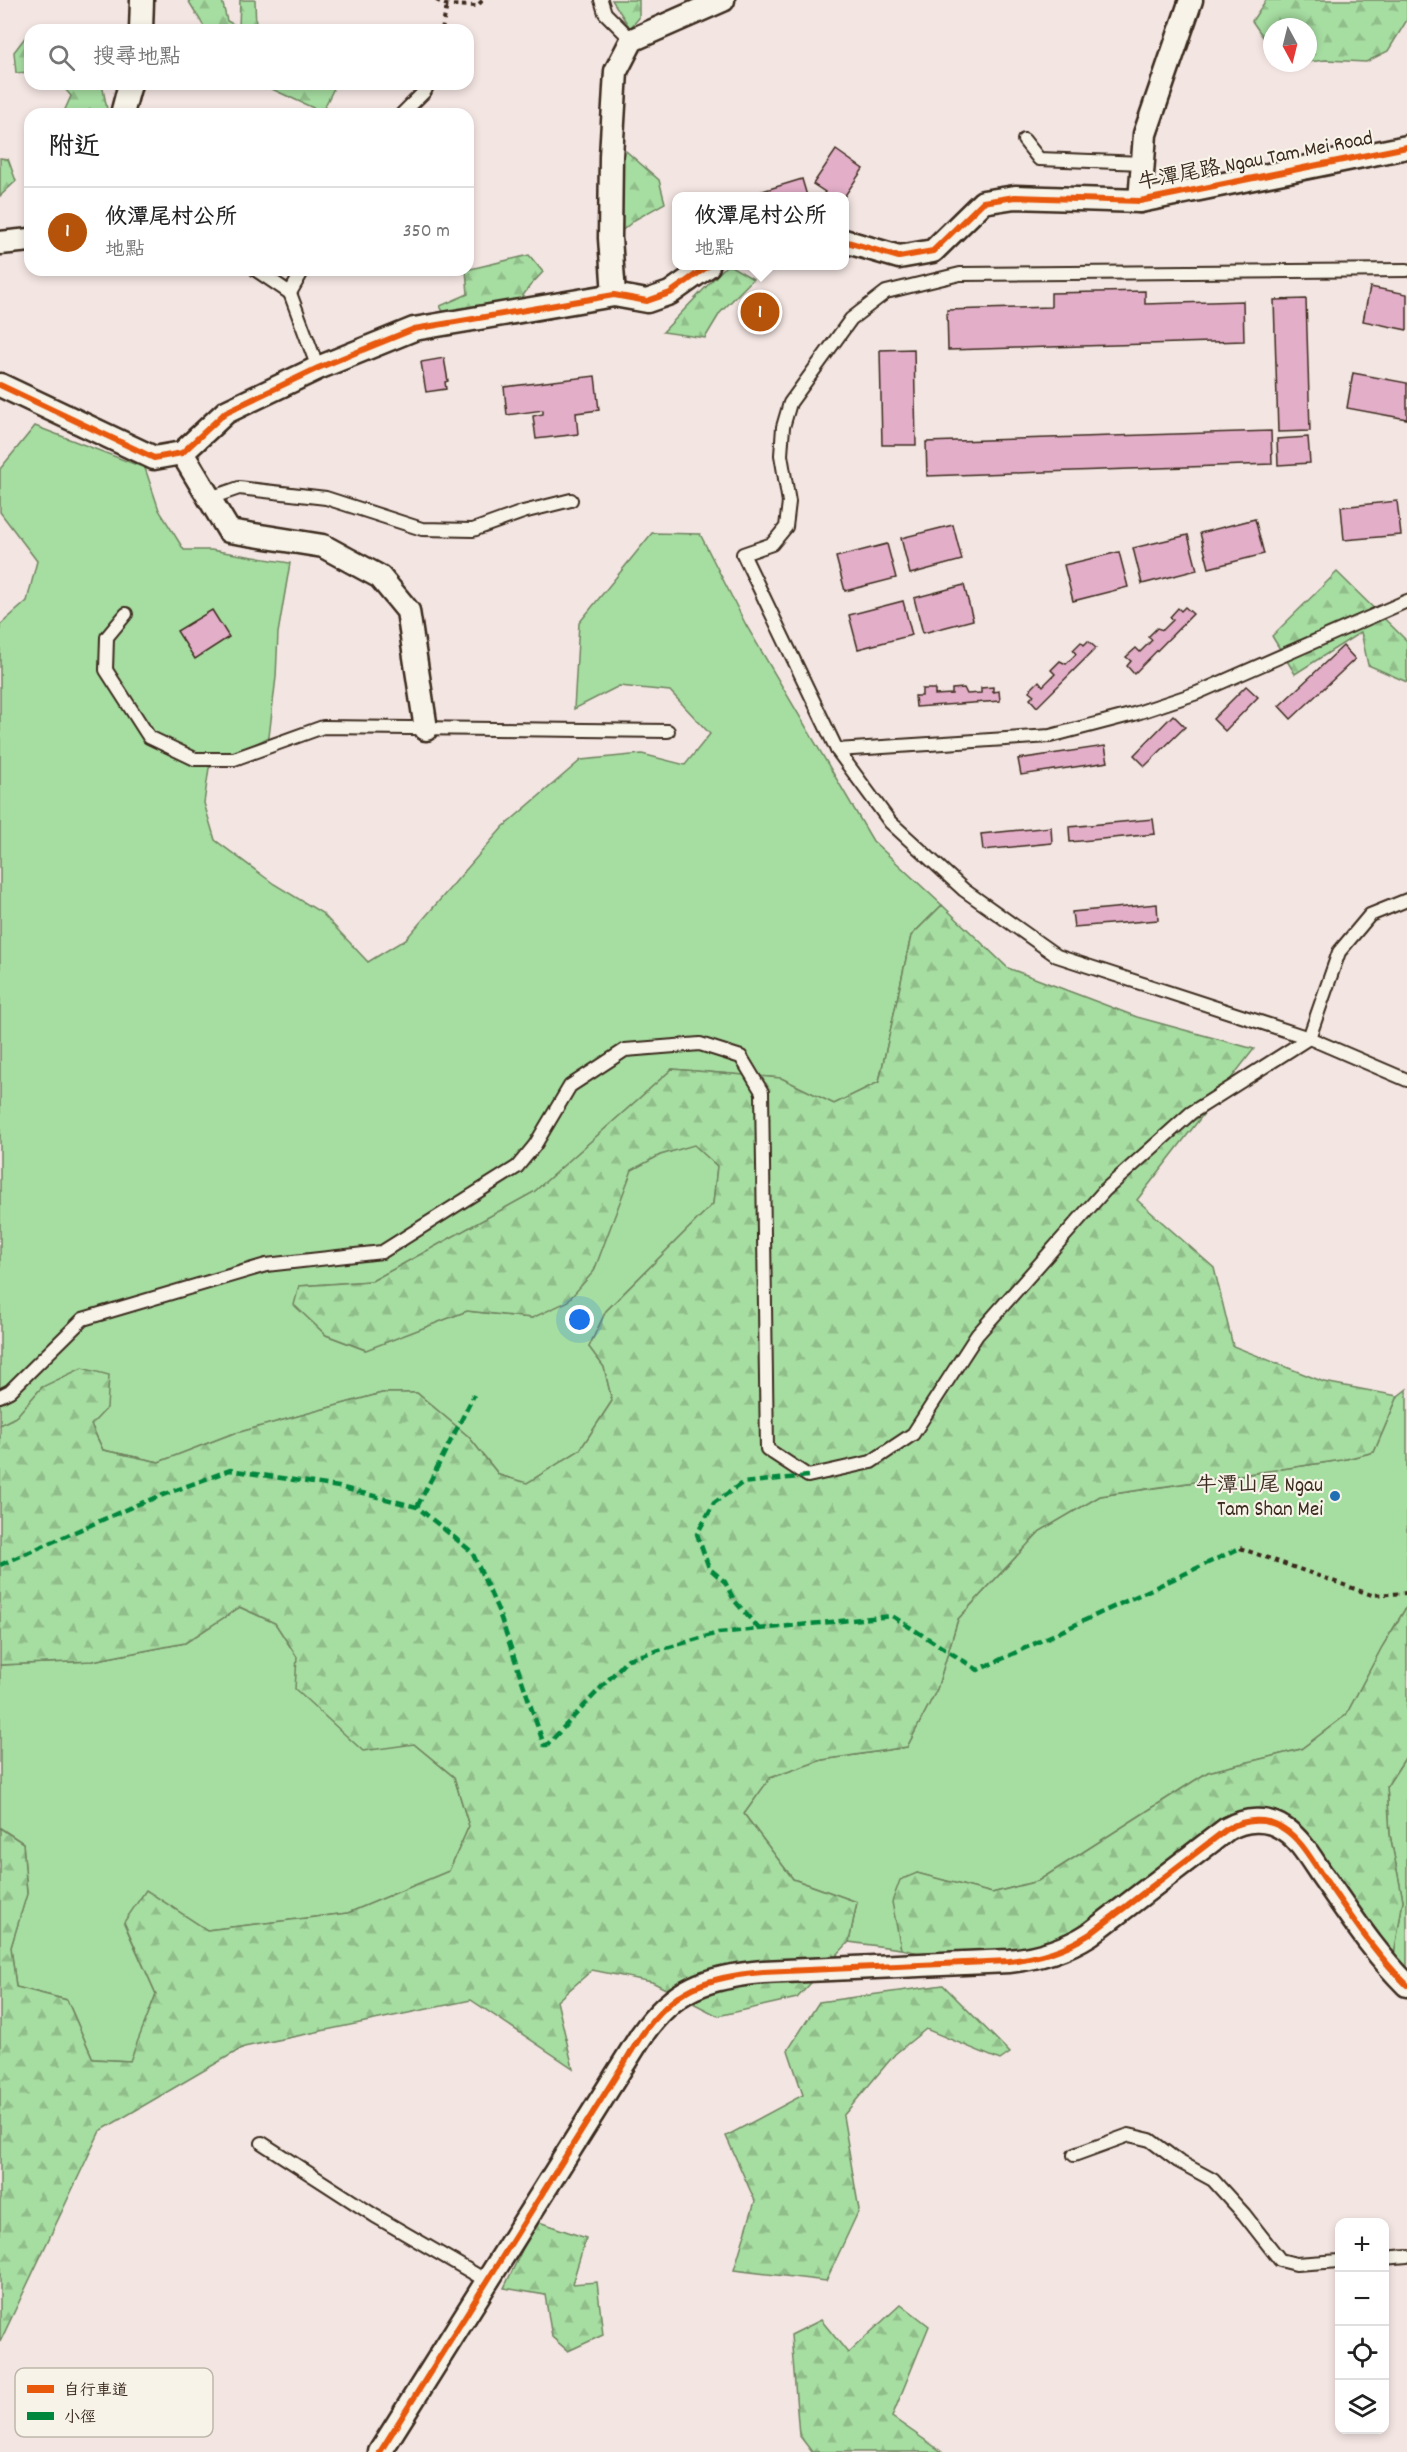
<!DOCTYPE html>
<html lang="zh-TW">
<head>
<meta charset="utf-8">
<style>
	:root { --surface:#fff; --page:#f6f6f6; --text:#222; --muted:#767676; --line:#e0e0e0; --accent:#b45309 }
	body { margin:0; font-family:Dekko,"LXGW WenKai TC",sans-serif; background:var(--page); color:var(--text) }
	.controls { position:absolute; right:18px; bottom:18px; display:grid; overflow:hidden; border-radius:12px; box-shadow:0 3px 9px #0003 }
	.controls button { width:54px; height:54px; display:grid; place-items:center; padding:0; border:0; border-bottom:2px solid var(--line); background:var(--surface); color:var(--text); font:30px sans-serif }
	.compass { position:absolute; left:1263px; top:18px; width:54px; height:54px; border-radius:50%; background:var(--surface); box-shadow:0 3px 9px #0003; rotate:173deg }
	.you { position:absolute; left:580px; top:1320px; width:21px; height:21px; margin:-15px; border:4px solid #fff; border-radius:50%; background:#1a73e8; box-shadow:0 0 0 9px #1a73e833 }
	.badge { display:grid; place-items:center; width:39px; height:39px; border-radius:50%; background:var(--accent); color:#fff; font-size:20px; font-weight:700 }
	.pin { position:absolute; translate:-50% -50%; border:3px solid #fff; box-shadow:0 2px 6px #0006 }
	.popup { position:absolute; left:672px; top:192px; width:177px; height:78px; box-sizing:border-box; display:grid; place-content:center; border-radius:12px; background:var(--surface); filter:drop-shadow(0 2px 4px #0005); font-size:20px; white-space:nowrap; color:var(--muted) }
	.popup b { font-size:22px; color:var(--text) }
	.popup::after { content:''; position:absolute; left:50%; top:100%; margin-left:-12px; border:12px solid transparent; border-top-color:var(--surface) }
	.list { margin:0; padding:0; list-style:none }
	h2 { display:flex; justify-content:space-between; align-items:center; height:78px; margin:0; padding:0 24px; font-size:26px }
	h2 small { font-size:20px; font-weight:400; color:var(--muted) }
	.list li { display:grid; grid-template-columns:39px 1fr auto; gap:18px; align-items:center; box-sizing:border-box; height:90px; padding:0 24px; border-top:2px solid var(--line) }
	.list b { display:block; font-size:22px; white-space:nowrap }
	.list p { margin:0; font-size:20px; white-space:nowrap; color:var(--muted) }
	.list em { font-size:20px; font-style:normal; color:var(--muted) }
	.icon { flex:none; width:33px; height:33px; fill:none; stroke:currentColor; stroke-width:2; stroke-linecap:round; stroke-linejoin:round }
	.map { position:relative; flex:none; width:1407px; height:2452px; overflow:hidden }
	.search { position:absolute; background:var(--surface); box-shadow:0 3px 9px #0003; left:24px; top:24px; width:450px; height:66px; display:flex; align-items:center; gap:15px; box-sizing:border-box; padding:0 21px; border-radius:18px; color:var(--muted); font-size:22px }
	.panel { position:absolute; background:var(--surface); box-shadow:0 3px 9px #0003; left:24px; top:108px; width:450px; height:168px; border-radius:18px }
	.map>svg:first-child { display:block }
</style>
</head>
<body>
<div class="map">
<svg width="1407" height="2452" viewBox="0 0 1407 2452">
	<defs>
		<pattern id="forest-firs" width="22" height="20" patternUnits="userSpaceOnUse" patternTransform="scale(1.5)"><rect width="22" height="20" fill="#a6dda1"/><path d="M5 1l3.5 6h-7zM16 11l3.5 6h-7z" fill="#90be8a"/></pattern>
	</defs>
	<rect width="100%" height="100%" fill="#f3e5e2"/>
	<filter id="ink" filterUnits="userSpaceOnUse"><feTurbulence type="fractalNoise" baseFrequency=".0167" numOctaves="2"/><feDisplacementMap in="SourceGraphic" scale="12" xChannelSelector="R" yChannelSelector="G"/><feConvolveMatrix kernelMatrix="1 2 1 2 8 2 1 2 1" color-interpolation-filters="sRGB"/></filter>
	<g filter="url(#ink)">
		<g fill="#a6dda1" stroke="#708460" stroke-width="1.5">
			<polygon points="35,426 145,468 159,510 184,550 211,550 290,563 278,633 276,677 269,737 209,768 204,803 215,840 274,884 322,913 368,962 406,939 503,827 581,760 642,754 685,765 710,734 670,691 619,686 574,709 579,623 652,533 700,534 746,625 873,841 942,905 911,936 879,1082 834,1104 781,1078 672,1069 534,1192 372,1281 299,1286 295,1305 326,1335 365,1350 467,1311 532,1318 616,1210 631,1170 660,1155 694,1144 717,1166 713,1204 606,1311 589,1347 604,1367 612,1401 580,1450 527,1484 499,1475 469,1437 417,1393 382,1393 229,1435 159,1462 103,1450 91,1424 106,1408 42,1387 16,1417 0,1425 0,625 27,601 37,561 0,512 0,469"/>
			<polygon points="1407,1389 1407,1606 1382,1647 1346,1715 1301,1749 1208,1772 1038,1881 992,1893 917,1873 893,1902 901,1949 849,1942 857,1902 793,1879 744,1814 770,1777 822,1760 907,1747 937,1689 958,1619 1040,1531 1100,1496 1342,1460 1374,1452 1398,1396"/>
			<polygon points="239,1607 275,1623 297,1657 414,1744 454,1777 469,1826 449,1871 348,1913 207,1930 124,1923 156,1994 131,2061 93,2059 67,2000 16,1987 11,1947 27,1893 23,1843 0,1828 0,1665 92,1661 185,1643"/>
			<polygon points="1407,1755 1407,1968 1394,1955 1403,1900 1390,1835 1387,1786"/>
		</g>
		<g fill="url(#forest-firs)" stroke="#708460" stroke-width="1.5">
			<polygon points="188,0 222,0 227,21 239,27 240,0 255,0 256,30 206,30"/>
			<polygon points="612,0 639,0 639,18 630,28"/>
			<polygon points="1266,0 1407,0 1407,20 1388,51 1366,62 1326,60 1308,62 1308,27 1272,27 1272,50 1252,21"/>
			<polygon points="30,31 30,72 16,73 14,52"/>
			<polygon points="61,84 102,84 108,114 63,114 71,96"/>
			<polygon points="261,84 336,84 322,112"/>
			<polygon points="626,151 659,180 665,203 636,219 619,233 604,219"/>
			<polygon points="0,158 8,159 16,181 0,196"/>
			<polygon points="529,255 543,272 529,287 520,300 453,329 440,306 468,294 466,270"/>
			<polygon points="726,266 731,266 753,279 720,313 705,338 663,332"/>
			<polygon points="1337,572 1407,641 1407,682 1368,665 1361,632 1295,674 1272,636"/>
			<polygon points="942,905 1008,968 1137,1017 1254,1049 1137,1200 1214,1268 1233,1346 1324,1382 1398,1396 1374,1452 1342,1460 1100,1496 1040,1531 958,1619 937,1689 907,1747 822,1760 770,1778 744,1814 793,1879 857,1902 849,1942 797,1998 718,2016 652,1982 592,1970 557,2001 573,2068 471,2000 244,2047 100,2131 0,2342 0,1828 23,1843 27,1894 11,1947 16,1987 67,2000 93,2059 130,2061 156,1994 124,1922 146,1890 207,1930 348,1913 449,1871 469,1826 454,1777 414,1744 363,1751 295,1689 297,1657 275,1623 240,1607 185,1643 92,1661 0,1665 0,1425 16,1417 42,1387 82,1368 109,1375 107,1408 91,1425 103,1450 159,1462 229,1435 382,1393 417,1393 469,1437 499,1475 527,1483 580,1450 612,1401 604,1367 589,1347 606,1311 713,1204 717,1166 694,1145 660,1155 632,1170 594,1271 567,1302 532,1318 467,1311 366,1350 326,1335 294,1305 299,1286 372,1281 534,1192 672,1069 781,1078 834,1104 879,1082 911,936"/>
			<polygon points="1407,1606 1407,1755 1387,1786 1390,1835 1403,1900 1394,1955 1298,1829 1229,1822 1100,1916 1031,1952 950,1960 901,1949 892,1902 900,1880 917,1873 992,1893 1038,1881 1208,1772 1301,1749 1346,1715 1382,1647"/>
			<polygon points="943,1985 1010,2053 1000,2060 926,2029 895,2054 843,2116 859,2210 826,2281 734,2270 755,2201 726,2136 803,2095 788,2050 819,2002"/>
			<polygon points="536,2221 586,2238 572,2284 597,2282 603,2335 568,2351 552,2337 545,2295 504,2288"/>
			<polygon points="901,2304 929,2326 892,2417 942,2452 812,2452 799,2435 791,2335 821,2320 848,2353"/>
		</g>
		<g fill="#e3aec8" stroke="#3b2a1e" stroke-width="1.5">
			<polygon points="836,150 863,169 844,197 822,196 825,192 813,184"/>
			<polygon points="802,179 807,196 757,196 756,193"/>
			<polygon points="1370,287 1407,294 1407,330 1363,321"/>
			<polygon points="1145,291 1145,304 1243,301 1244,341 948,350 947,310 1051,307 1051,293"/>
			<polygon points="757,293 778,317 762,330 742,306"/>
			<polygon points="1306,299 1310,431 1278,432 1274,300"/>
			<polygon points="914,349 916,445 882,445 880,350"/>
			<polygon points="444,358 448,381 445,382 446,389 426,392 421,362"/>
			<polygon points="1353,373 1407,383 1407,419 1347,408"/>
			<polygon points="595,376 599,410 576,413 578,434 536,439 533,416 543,414 543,410 507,415 504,387"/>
			<polygon points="1271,431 1272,464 927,476 926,442"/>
			<polygon points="1308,437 1310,463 1278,465 1277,439"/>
			<polygon points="1397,501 1401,535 1344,540 1341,507"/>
			<polygon points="1255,519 1264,554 1209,568 1200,533"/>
			<polygon points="953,525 962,560 910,574 901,538"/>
			<polygon points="1188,535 1197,570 1142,584 1133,548"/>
			<polygon points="887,544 896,578 845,591 836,557"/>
			<polygon points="1119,552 1128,587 1073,601 1064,565"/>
			<polygon points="964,585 973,620 923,633 914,598"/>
			<polygon points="903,601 912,635 858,649 849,615"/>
			<polygon points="1185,607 1193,614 1134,674 1127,666 1131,661 1126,657 1136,648 1140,652 1152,640 1148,637 1157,628 1163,630 1173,620 1170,617 1178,608 1181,611"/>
			<polygon points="212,610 229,637 195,659 177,631"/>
			<polygon points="1088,641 1096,648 1037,707 1030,699 1034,695 1029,691 1039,681 1043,686 1055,674 1051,670 1060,661 1066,664 1076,654 1073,650 1081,642 1084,645"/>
			<polygon points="1343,646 1355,659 1291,719 1279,706"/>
			<polygon points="1246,686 1258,697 1225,731 1213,719"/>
			<polygon points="993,687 993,692 999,691 1000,701 916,707 915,696 922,696 922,689 935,689 935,695 952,694 952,689 964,688 967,694 981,693 981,688"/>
			<polygon points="1173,715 1185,727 1145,766 1134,755"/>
			<polygon points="1105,746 1108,762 1021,775 1018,759"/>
			<polygon points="1153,819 1155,834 1070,842 1069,827"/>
			<polygon points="1051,827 1052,843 983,850 981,834"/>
			<polygon points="1157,904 1158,920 1074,927 1072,912"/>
		</g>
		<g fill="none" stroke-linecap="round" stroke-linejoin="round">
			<defs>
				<g id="lane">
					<polyline points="601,0 605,13 632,40"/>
					<polyline points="402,114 425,91 428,84"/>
					<polyline points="1024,140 1039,159 1143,163"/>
					<polyline points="256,270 290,293"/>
					<polyline points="303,270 290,293 318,368"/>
					<polyline points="1407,270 960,274 886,292 851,319 790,403 783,427 781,455 789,502 786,527 772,544 743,554 837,750 890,822 964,890 1057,956 1309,1038 1407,1080"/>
					<polyline points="210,498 239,488 326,498 422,529 473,530 523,512 571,500"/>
					<polyline points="126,614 107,637 106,670 149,737 195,759 234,759 323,727 668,731"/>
					<polyline points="837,750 1050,736 1134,714 1197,693 1407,601"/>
					<polyline points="0,1396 10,1391 83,1319 266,1265 382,1252 517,1167 535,1145 570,1086 625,1050 700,1044 741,1057 762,1092 767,1449 808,1476 871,1462 913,1434 977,1335 1105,1190 1191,1113 1309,1038 1339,952 1370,915 1407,900"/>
					<polyline points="262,2143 375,2216 487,2281"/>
					<polyline points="1074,2155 1129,2135 1150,2140 1178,2161 1213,2180 1244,2214 1280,2260 1296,2264 1340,2261"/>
					<polyline points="1384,2258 1407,2256"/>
				</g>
				<g id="street">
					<polyline points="141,30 142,0"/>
					<polyline points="122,114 130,84"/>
					<polyline points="1140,201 1145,134 1191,0"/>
					<polyline points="844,241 899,257 933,251 983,202 1015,197 1140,201 1407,147"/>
					<polyline points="0,243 30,240"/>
					<polyline points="614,295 610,238 611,156 616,71 632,40 723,0"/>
					<polyline points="0,385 154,458 182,453 226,412 318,368 414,329 614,295 647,301 670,293 708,266"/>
					<polyline points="182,453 229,531 323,546 380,577 408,611 426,729"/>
					<path d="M380 2452 641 2036C674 1988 707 1977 763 1972L1009 1961C1039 1958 1065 1950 1090 1934L1227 1829C1245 1819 1267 1817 1284 1829 1300 1839 1311 1859 1322 1875 1349 1913 1374 1953 1407 1985"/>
				</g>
			</defs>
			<use href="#lane" stroke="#3b2a1e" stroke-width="16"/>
			<use href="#street" stroke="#3b2a1e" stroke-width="27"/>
			<g stroke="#3b2a1e" stroke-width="4" stroke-dasharray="4.5 4.5" stroke-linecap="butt">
				<polyline points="436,0 447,5 477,6 483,0"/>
				<polyline points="442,30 447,5"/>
				<polyline points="1240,1548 1372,1595 1407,1593"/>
			</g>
			<use href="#lane" stroke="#f7f3e8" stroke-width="12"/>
			<use href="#street" stroke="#f7f3e8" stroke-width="22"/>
			<g stroke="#00873e" stroke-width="4.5" stroke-dasharray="9 4.5" stroke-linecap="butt">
				<polyline points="417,1507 474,1395"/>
				<polyline points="0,1565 136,1505 230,1470 339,1487 417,1507 472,1552 498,1610 544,1745 547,1745 628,1659 718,1633 892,1616 978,1670 1240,1548"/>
				<polyline points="759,1629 734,1600 725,1582 709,1568 697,1534 714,1503 742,1483 808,1476"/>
			</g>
			<defs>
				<g id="cycleway">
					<polyline points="844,241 899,257 933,251 983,202 1015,197 1140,201 1407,147"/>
					<polyline points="0,385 154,458 182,453 226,412 318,368 414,329 614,295 647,301 670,293 708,266"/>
					<path d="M380 2452 641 2036C674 1988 707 1977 763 1972L1009 1961C1039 1958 1065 1950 1090 1934L1227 1829C1245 1819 1267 1817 1284 1829 1300 1839 1311 1859 1322 1875 1349 1913 1374 1953 1407 1985"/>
				</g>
			</defs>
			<use href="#cycleway" stroke="#f7f3e8" stroke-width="10"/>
			<use href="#cycleway" stroke="#e8590c" stroke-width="6"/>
		</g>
	</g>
	<circle fill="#1f6fb2" stroke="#f7f3e8" stroke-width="2" cx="1335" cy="1496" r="6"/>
	<g text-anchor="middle" stroke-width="4.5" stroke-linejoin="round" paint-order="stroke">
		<g font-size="21" fill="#3b2a1e" stroke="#f7f3e8">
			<text transform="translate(1255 159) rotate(-11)" y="7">牛潭尾路 Ngau Tam Mei Road</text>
		</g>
		<g font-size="21" fill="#3b2a1e" stroke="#f7f3e8" text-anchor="end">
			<text x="1323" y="1491">牛潭山尾 Ngau<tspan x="1323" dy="24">Tam Shan Mei</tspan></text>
		</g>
	</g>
	<rect x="15" y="2368" width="198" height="69" rx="9" fill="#f7f3e8" stroke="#bfb7ab" stroke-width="1.5"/>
	<rect x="27" y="2385" width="27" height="8" fill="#e8590c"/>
	<rect x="27" y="2412" width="27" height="8" fill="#00873e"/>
	<g font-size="16" fill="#3b2a1e">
		<text x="64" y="2395">自行車道</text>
		<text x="64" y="2422">小徑</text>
	</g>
</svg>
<div class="controls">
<button>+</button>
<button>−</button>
<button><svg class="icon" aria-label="locate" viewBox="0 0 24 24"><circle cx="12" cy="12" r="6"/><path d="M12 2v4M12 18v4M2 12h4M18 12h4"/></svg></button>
<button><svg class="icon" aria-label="layers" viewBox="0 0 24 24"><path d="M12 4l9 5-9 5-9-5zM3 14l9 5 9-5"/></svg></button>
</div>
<svg class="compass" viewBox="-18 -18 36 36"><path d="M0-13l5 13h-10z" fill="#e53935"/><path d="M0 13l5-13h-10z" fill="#767676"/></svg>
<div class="you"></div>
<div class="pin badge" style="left:760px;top:312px">1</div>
<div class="popup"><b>攸潭尾村公所</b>地點</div>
<div class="search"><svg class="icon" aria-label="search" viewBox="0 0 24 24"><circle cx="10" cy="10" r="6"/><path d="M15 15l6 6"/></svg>搜尋地點</div>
<section class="panel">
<h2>附近<small></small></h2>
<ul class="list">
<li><span class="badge">1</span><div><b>攸潭尾村公所</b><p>地點</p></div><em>350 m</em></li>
</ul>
</section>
</div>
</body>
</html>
